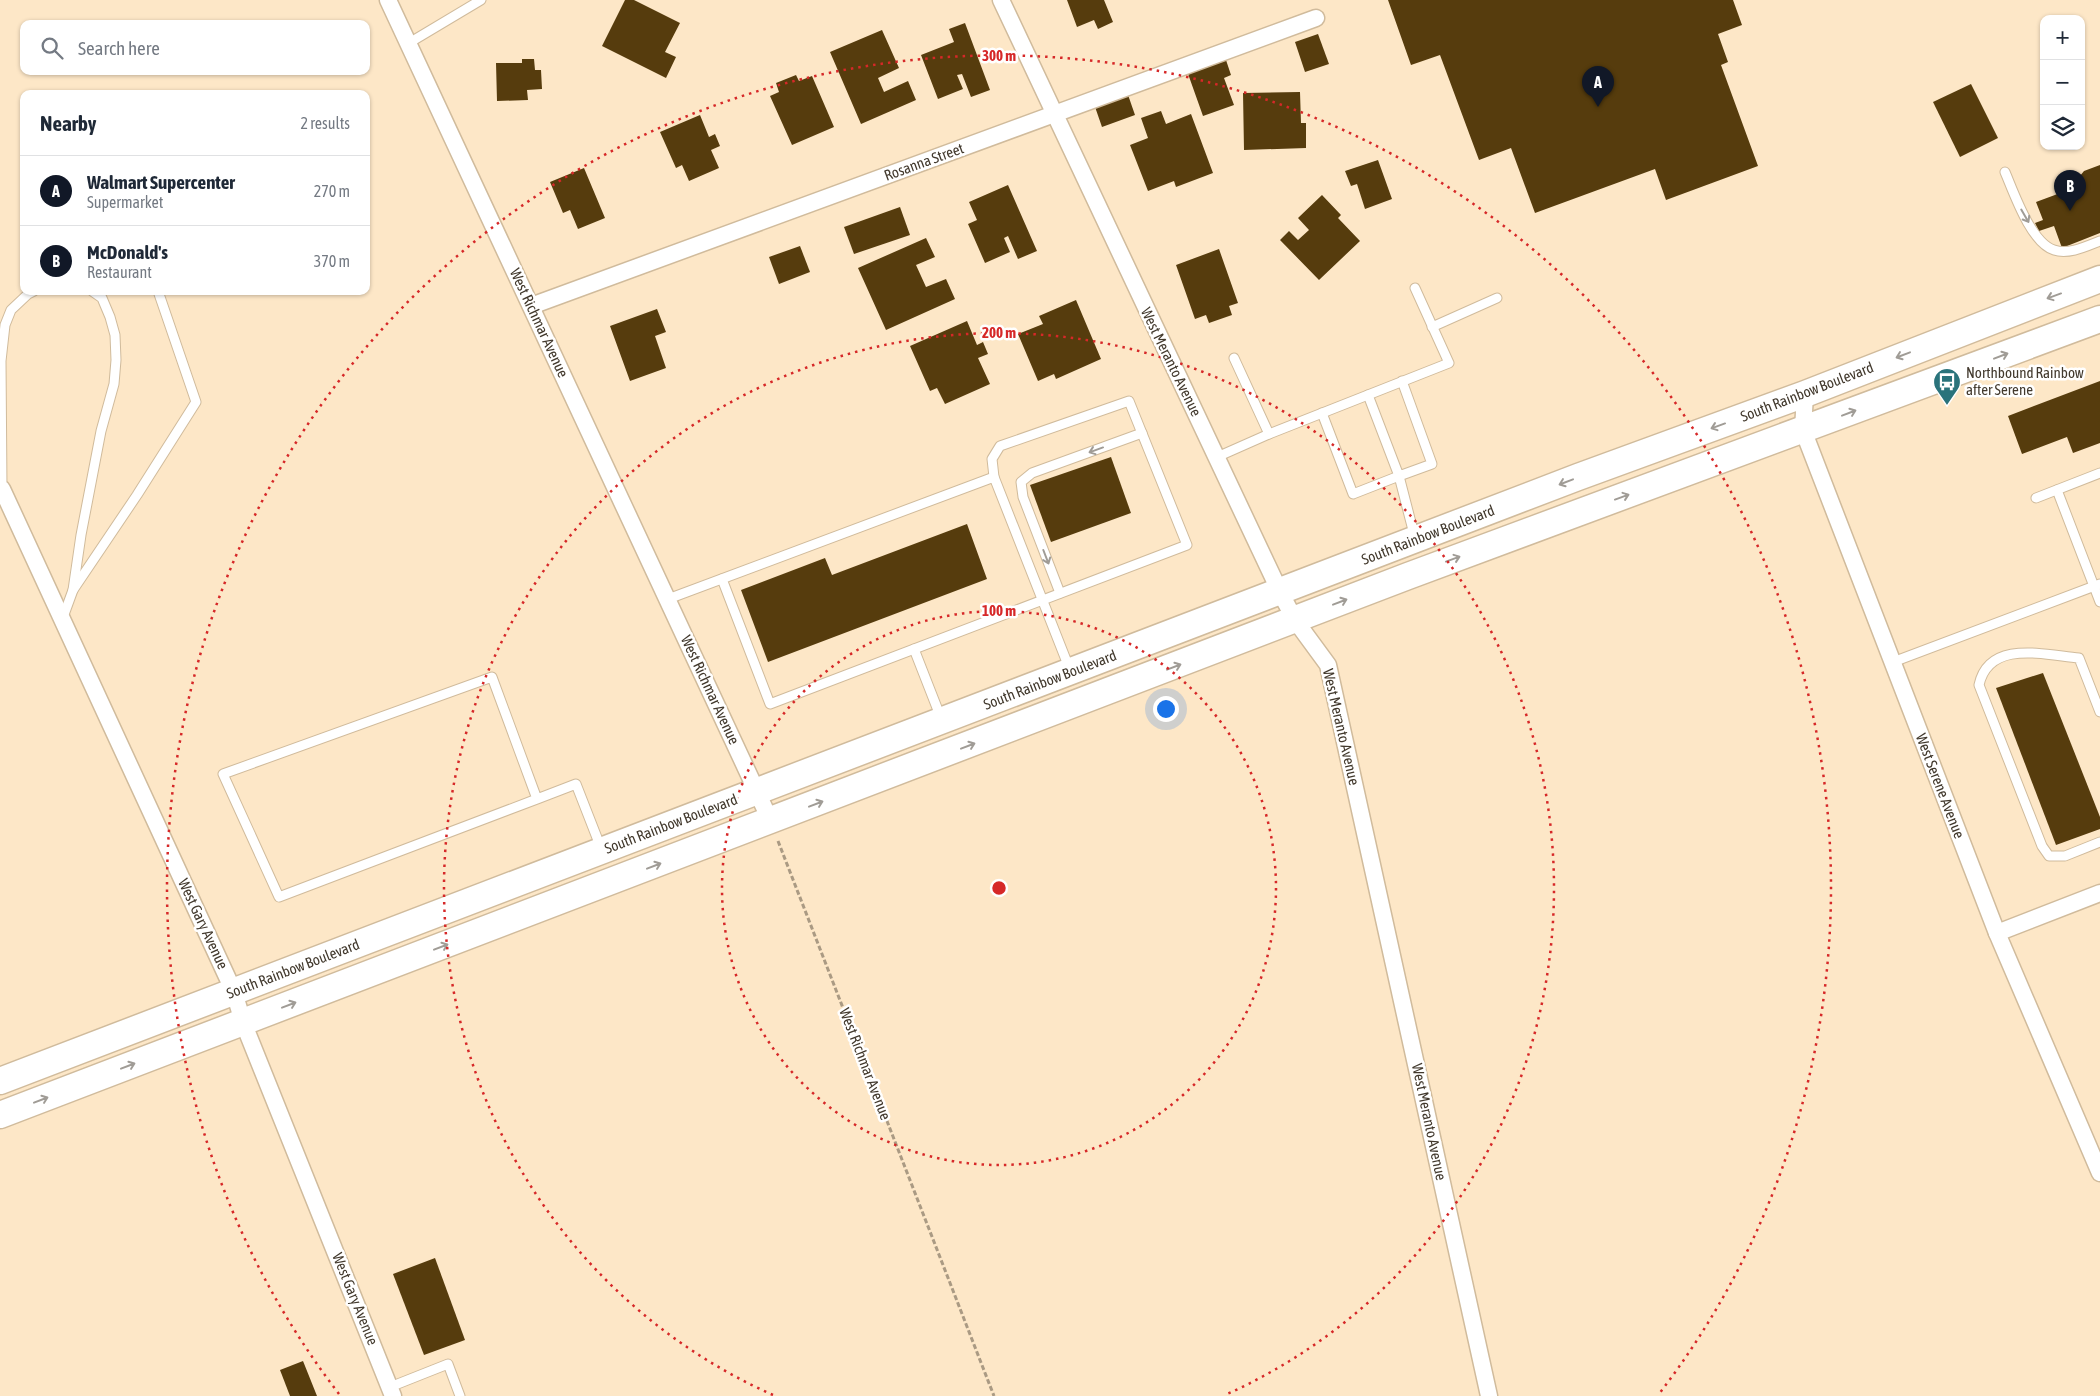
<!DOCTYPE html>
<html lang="en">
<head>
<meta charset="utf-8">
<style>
	:root { --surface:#fff; --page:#f6f6f7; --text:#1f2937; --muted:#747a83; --line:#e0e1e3; --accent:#111827 }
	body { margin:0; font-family:"Asap Condensed",sans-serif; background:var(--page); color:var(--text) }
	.controls { position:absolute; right:15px; top:15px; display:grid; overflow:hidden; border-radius:10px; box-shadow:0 1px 4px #0004 }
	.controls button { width:45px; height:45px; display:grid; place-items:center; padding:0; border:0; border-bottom:1px solid var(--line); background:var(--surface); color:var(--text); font:25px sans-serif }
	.you { position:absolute; left:1165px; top:708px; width:18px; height:18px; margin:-12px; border:4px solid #fff; border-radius:50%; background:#1a73e8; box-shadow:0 0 0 8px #1a73e833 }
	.badge { display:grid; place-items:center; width:32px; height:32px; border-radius:50%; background:var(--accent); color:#fff; font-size:16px; font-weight:700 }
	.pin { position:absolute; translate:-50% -41px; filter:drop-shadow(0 1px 2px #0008) }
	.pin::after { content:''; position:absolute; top:26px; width:18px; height:15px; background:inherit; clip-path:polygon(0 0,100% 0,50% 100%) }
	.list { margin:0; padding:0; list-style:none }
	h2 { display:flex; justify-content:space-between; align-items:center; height:65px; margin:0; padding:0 20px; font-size:21px }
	h2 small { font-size:16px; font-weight:400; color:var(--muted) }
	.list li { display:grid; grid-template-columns:32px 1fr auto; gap:15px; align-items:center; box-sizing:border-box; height:70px; padding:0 20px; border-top:1px solid var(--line) }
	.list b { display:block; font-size:19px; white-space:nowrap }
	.list p { margin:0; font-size:16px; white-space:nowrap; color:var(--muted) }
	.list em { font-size:16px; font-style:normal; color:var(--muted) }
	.icon { flex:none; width:28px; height:28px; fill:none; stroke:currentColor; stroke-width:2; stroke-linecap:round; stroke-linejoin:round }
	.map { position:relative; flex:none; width:2100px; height:1396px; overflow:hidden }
	.search { position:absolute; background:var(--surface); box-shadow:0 1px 4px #0004; left:20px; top:20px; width:350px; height:55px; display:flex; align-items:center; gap:12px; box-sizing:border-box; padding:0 18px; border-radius:10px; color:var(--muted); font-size:19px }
	.panel { position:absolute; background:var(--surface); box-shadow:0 1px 4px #0004; left:20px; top:90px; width:350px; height:205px; border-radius:10px }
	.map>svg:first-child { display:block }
</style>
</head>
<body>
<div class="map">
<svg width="2100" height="1396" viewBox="0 0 2100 1396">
	<rect width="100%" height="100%" fill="#fde7c7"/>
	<g fill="#563c0d">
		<polygon points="625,0 634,0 680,23 665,52 676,57 666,78 602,46"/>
		<polygon points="1067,0 1104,0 1113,22 1098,29 1094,20 1077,27"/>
		<polygon points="1388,0 1733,0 1742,25 1718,34 1728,62 1721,65 1758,166 1666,200 1655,169 1535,213 1511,148 1479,160 1440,55 1411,65"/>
		<polygon points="965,23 990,90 971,97 962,74 957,75 963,89 938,99 921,55 954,42 949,29"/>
		<polygon points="882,30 899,68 878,78 884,92 908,81 916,100 861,124 830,52"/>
		<polygon points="1318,34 1329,64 1305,72 1295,42"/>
		<polygon points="1225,57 1231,75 1224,78 1234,105 1203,116 1187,71"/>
		<polygon points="522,59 534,59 535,70 541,70 542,89 527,90 528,100 497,101 496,63 522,63"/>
		<polygon points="796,75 799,81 812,76 834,127 792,145 770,96 779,92 776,83"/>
		<polygon points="1971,84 1998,138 1960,157 1933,102"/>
		<polygon points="1127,92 1135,115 1102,127 1094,104"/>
		<polygon points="1300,92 1301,123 1306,123 1306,148 1244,150 1243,93"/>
		<polygon points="1161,111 1166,124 1191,114 1213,173 1176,187 1174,181 1148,191 1130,145 1148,138 1141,118"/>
		<polygon points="700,115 709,137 715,134 720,146 711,150 719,168 689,181 682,165 676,168 660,132"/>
		<polygon points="1378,160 1392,199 1365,209 1357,184 1351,186 1345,171"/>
		<polygon points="2100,165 2100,233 2062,248 2054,226 2039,231 2035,223 2043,220 2036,202 2063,192 2060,184 2080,176 2084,171"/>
		<polygon points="584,168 605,218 578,229 570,210 563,213 550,182"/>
		<polygon points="1008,185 1037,251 1018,259 1008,236 1004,238 1010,252 985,263 968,224 977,220 969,202"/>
		<polygon points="1322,195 1341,215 1338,218 1360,241 1319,280 1280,240 1289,231 1298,240 1309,230 1298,218"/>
		<polygon points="900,207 910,235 854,254 844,227"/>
		<polygon points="926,238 935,257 916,265 926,287 946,279 955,299 886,330 858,268"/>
		<polygon points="800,246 810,272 779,284 769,257"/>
		<polygon points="1219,249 1238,303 1229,306 1232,315 1209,323 1206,315 1195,319 1176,265"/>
		<polygon points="1076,300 1101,359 1056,379 1054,374 1038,381 1018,334 1043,324 1039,316"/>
		<polygon points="657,309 666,332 655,336 666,368 630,381 610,326"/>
		<polygon points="967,321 977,345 983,342 988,354 978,358 990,384 945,404 937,388 930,391 910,346"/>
		<polygon points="2100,381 2100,443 2073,453 2067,437 2022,454 2008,416"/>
		<polygon points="1111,457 1131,513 1051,542 1030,485"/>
		<polygon points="967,524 987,579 768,662 741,590 825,558 832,575"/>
		<polygon points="2043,673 2100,817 2100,829 2056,845 1996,688"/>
		<polygon points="435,1258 465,1340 424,1355 393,1274"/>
		<polygon points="303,1361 317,1396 290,1396 280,1370"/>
	</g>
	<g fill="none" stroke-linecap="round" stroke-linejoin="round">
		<defs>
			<g id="service">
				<polyline points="409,43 481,0"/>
				<path d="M2005 172C2014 193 2031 243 2054 250 2069 255 2087 246 2100 241"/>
				<polyline points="1432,327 1497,298"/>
				<polyline points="1368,395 1399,476 1432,464 1402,381"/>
				<polyline points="1322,413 1353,494 1399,476 1415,538"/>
				<polyline points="1269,434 1449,363 1415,288"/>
				<polyline points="1217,457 1269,434 1234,358"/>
				<polyline points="2,489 1,361 5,325 11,310 28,294 34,291"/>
				<polyline points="2057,490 2100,602"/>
				<polyline points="2036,498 2100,473"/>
				<polyline points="722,579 770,704 1187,545 1129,401 1000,446 992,459 994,477"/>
				<polyline points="73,590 137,495 196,402 158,291"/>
				<polyline points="1060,593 1023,497 1021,482 1032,473 1142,433"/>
				<polyline points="668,599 994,477 1070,670"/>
				<polyline points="62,620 73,590 81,535 101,431 114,384 116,360 115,335 110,317 102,298 92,291"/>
				<polyline points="914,649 941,718"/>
				<polyline points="1893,662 2100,584"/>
				<path d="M2100 712 2079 658C2045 655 1989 639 1979 685L2042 846 2049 856H2065L2100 842"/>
				<polyline points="537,799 279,897 223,774 492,677 537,799 576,784 601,848"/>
				<polyline points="390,1387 448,1364 460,1396"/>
			</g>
			<g id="minor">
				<polyline points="388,0 771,822"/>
				<polyline points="1001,0 1280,592 1295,620 1328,665 1489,1396"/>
				<polyline points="531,306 1316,18"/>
				<polyline points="1805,394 1803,430 1997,933 2100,1173"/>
				<polyline points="2,489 234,992 243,1022 393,1396"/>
				<polyline points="1997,933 2100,893"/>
			</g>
			<g id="primary">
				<polyline points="0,1081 1578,477 1805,394 2100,279"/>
				<polyline points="0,1115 1408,576 2100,319"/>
			</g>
		</defs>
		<use href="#service" stroke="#d0bb9c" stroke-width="11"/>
		<use href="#minor" stroke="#d0bb9c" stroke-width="19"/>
		<use href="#primary" stroke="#d0bb9c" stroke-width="29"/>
		<polyline stroke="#aa9a83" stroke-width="3" stroke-dasharray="5 2.5" stroke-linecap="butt" points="778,841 994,1396"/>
		<use href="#service" stroke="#fff" stroke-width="9"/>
		<use href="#minor" stroke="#fff" stroke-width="16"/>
		<use href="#primary" stroke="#fff" stroke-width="26"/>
	</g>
	<defs><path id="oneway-shaft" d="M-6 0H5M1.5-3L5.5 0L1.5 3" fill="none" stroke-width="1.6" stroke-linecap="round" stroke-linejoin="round" transform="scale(1.25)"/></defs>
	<g stroke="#a09c96">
		<use href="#oneway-shaft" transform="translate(2025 216) rotate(60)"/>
		<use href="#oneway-shaft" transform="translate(2054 296) rotate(160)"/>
		<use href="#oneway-shaft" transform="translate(1903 355) rotate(159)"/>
		<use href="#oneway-shaft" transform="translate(2001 356) rotate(-21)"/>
		<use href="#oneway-shaft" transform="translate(1849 413) rotate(-21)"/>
		<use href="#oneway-shaft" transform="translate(1718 426) rotate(160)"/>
		<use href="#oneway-shaft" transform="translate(1096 450) rotate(160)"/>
		<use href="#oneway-shaft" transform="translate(1566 482) rotate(159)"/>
		<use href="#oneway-shaft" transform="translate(1622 497) rotate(-20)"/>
		<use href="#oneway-shaft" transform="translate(1046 557) rotate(69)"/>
		<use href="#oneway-shaft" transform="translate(1453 559) rotate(-20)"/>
		<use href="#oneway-shaft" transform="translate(1340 602) rotate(-21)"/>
		<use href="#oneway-shaft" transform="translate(1174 667) rotate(-21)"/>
		<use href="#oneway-shaft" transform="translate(968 746) rotate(-21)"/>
		<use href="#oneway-shaft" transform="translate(816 804) rotate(-21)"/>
		<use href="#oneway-shaft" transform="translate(654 866) rotate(-21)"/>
		<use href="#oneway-shaft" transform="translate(441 947) rotate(-21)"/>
		<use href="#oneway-shaft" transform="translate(289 1005) rotate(-21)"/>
		<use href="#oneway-shaft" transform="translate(128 1066) rotate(-21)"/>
		<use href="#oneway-shaft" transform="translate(41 1100) rotate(-21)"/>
	</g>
	<g fill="none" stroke="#d62828" stroke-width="2.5" stroke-dasharray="2.5 5">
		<circle cx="999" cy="888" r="277"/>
		<path d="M773 1395A555 555 0 1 1 1225 1395"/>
		<path d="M339 1394A832 832 0 1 1 1659 1394"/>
	</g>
	<defs>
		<symbol id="bus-pin" viewBox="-11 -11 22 30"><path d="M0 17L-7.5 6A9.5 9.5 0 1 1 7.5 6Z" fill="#2a737b" stroke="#fff"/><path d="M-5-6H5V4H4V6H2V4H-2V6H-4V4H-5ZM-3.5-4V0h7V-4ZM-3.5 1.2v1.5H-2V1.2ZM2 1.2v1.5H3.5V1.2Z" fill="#fff"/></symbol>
	</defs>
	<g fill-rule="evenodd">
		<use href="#bus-pin" x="1931" y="366" width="32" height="43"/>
	</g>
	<g text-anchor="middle" stroke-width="5" stroke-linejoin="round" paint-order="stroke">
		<g font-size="15" fill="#42392d" stroke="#fff">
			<text transform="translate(924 162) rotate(-20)" y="5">Rosanna Street</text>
			<text transform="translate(539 323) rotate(65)" y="5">West Richmar Avenue</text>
			<text transform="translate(1171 362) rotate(64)" y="5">West Meranto Avenue</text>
			<text transform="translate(1807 392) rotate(-21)" y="5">South Rainbow Boulevard</text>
			<text transform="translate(1428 535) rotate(-21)" y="5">South Rainbow Boulevard</text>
			<text transform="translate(1050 680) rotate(-21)" y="5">South Rainbow Boulevard</text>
			<text transform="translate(710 690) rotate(65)" y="5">West Richmar Avenue</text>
			<text transform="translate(1341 727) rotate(77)" y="5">West Meranto Avenue</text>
			<text transform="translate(1940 786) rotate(69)" y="5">West Serene Avenue</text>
			<text transform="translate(671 824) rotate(-21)" y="5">South Rainbow Boulevard</text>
			<text transform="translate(203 924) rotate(65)" y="5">West Gary Avenue</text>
			<text transform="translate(293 969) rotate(-21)" y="5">South Rainbow Boulevard</text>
			<text transform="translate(865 1064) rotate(69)" y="5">West Richmar Avenue</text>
			<text transform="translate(1429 1122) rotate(78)" y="5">West Meranto Avenue</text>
			<text transform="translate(355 1299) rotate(68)" y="5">West Gary Avenue</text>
		</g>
		<g font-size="15" fill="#42392d" stroke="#fff" text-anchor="start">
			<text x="1966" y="378">Northbound Rainbow<tspan x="1966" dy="17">after Serene</tspan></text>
		</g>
	</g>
	<circle cx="999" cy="888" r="8" fill="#d62828" stroke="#fff" stroke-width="2.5"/>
	<g font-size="15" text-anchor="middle" font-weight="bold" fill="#d62828" stroke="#fff" stroke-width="5" stroke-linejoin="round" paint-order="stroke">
		<text x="999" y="61">300 m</text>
		<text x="999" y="338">200 m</text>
		<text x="999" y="616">100 m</text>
	</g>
</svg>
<div class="controls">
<button>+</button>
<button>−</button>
<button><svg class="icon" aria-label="layers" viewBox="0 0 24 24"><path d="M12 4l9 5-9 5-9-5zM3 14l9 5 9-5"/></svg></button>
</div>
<div class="you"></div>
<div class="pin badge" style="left:1598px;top:107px">A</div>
<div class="pin badge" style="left:2070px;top:211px">B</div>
<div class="search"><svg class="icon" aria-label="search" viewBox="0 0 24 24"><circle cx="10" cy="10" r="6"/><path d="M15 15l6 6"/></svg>Search here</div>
<section class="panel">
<h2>Nearby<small>2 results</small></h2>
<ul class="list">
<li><span class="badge">A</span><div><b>Walmart Supercenter</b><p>Supermarket</p></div><em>270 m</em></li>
<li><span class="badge">B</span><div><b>McDonald's</b><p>Restaurant</p></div><em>370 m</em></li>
</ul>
</section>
</div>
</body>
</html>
